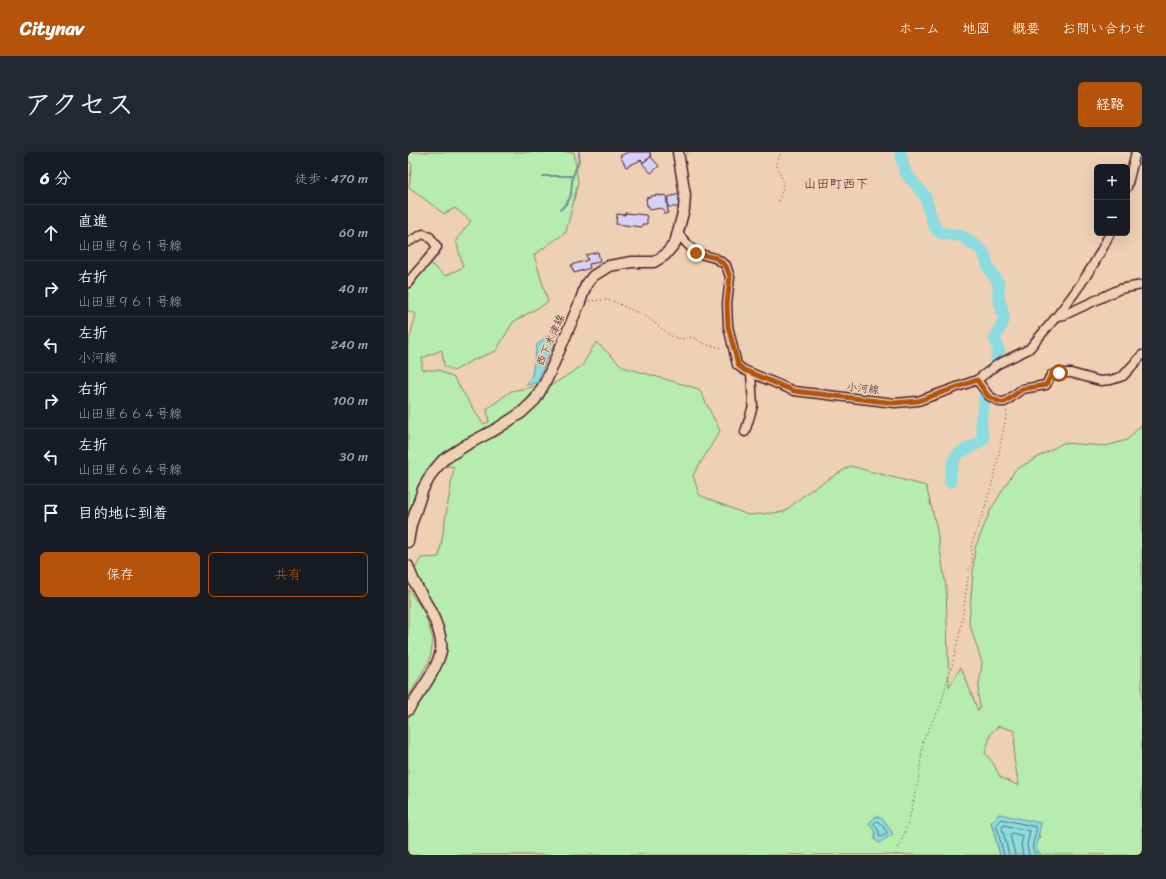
<!DOCTYPE html>
<html lang="ja">
<head>
<meta charset="utf-8">
<style>
	:root { --surface:#171b24; --page:#242831; --text:#f1f3f6; --muted:#9ea1a6; --line:#363941; --accent:#b45309 }
	body { margin:0; font-family:Sriracha,"Klee One",sans-serif; background:var(--page); color:var(--text) }
	.controls { position:absolute; right:12px; top:12px; display:grid; overflow:hidden; border-radius:6px; box-shadow:0 4px 16px #0002 }
	.controls button { width:36px; height:36px; display:grid; place-items:center; padding:0; border:0; border-bottom:1px solid var(--line); background:var(--surface); color:var(--text); font:20px sans-serif }
	.stop { position:absolute; width:12px; height:12px; margin:-9px; border:3px solid #b45309; border-radius:50%; background:#fff }
	.stop.end { background:#b45309; border-color:#fff; box-shadow:0 1px 4px #0008 }
	.list { margin:0; padding:0; list-style:none }
	h2 { display:flex; justify-content:space-between; align-items:center; height:52px; margin:0; padding:0 16px; font-size:17px }
	h2 small { font-size:13px; font-weight:400; color:var(--muted) }
	.list li { display:grid; grid-template-columns:26px 1fr auto; gap:12px; align-items:center; box-sizing:border-box; height:56px; padding:0 16px; border-top:1px solid var(--line) }
	.list b { display:block; font-size:15px; white-space:nowrap }
	.list p { margin:0; font-size:13px; white-space:nowrap; color:var(--muted) }
	.list em { font-size:13px; font-style:normal; color:var(--muted) }
	.actions { display:flex; gap:8px; padding:12px 16px }
	.actions a { flex:1; padding:9px 0; border:1px solid var(--accent); border-radius:6px; text-align:center; font-size:14px; color:var(--accent) }
	.actions .main { background:var(--accent); color:#fff }
	.icon { flex:none; width:22px; height:22px; fill:none; stroke:currentColor; stroke-width:2; stroke-linecap:round; stroke-linejoin:round }
	.map { position:relative; flex:none; width:734px; height:703px; overflow:hidden; border-radius:6px }
	header { display:flex; align-items:center; gap:24px; box-sizing:border-box; height:56px; padding:0 20px; background:var(--accent); color:#fff }
	header strong { font-size:19px }
	nav { display:flex; gap:22px; margin-inline-start:auto; font-size:14px }
	.intro { display:flex; align-items:center; justify-content:space-between; box-sizing:border-box; height:96px; padding:0 24px }
	h1 { margin:0; font-size:28px }
	.button { padding:10px 18px; border-radius:6px; background:var(--accent); color:#fff; font-size:14px; font-weight:700 }
	main { display:flex; gap:24px; padding:0 24px }
	aside { flex:1; background:var(--surface); border-radius:6px; box-shadow:0 4px 16px #0002 }
	.map>svg:first-child { display:block }
</style>
</head>
<body>
<header>
<strong>Citynav</strong>
<nav><a>ホーム</a><a>地図</a><a>概要</a><a>お問い合わせ</a></nav>
</header>
<div class="intro"><h1>アクセス</h1><a class="button">経路</a></div>
<main>
<aside>
<h2>6 分<small>徒歩 · 470 m</small></h2>
<ul class="list">
<li><svg class="icon" aria-label="ahead" viewBox="0 0 24 24"><path d="M12 20V5M6 11l6-6 6 6"/></svg><div><b>直進</b><p>山田里９６１号線</p></div><em>60 m</em></li>
<li><svg class="icon" aria-label="right" viewBox="0 0 24 24"><path d="M7 20v-9h11M14 6l5 5-5 5"/></svg><div><b>右折</b><p>山田里９６１号線</p></div><em>40 m</em></li>
<li><svg class="icon" aria-label="left" viewBox="0 0 24 24"><path d="M17 20v-9H6M10 6l-5 5 5 5"/></svg><div><b>左折</b><p>小河線</p></div><em>240 m</em></li>
<li><svg class="icon" aria-label="right" viewBox="0 0 24 24"><path d="M7 20v-9h11M14 6l5 5-5 5"/></svg><div><b>右折</b><p>山田里６６４号線</p></div><em>100 m</em></li>
<li><svg class="icon" aria-label="left" viewBox="0 0 24 24"><path d="M17 20v-9H6M10 6l-5 5 5 5"/></svg><div><b>左折</b><p>山田里６６４号線</p></div><em>30 m</em></li>
<li><svg class="icon" aria-label="arrive" viewBox="0 0 24 24"><path d="M6 21V4h12l-3 4 3 4H6"/></svg><div><b>目的地に到着</b></div></li>
</ul>
<div class="actions"><a class="main">保存</a><a>共有</a></div>
</aside>
<div class="map">
<svg width="734" height="703" viewBox="0 0 734 703">
	<rect width="100%" height="100%" fill="#eed0b4"/>
	<filter id="ink" filterUnits="userSpaceOnUse"><feTurbulence type="fractalNoise" baseFrequency=".025" numOctaves="2"/><feDisplacementMap in="SourceGraphic" scale="8" xChannelSelector="R" yChannelSelector="G"/><feConvolveMatrix kernelMatrix="1 2 1 2 8 2 1 2 1" color-interpolation-filters="sRGB"/></filter>
	<g filter="url(#ink)">
		<g fill="#b6ecae" stroke="#80866c" fill-rule="evenodd">
			<polygon points="0,0 166,0 170,31 158,80 126,103 140,150 105,170 88,199 63,209 46,219 36,214 34,198 14,206 14,218 31,218 46,226 75,272 81,270 79,257 103,239 129,234 110,258 38,298 16,325 0,362 0,193 8,162 0,159 0,141 2,134 22,111 37,124 55,115 48,88 63,69 47,56 36,62 1,35 4,12 0,9"/>
			<path d="M188 190 215 215 291 237 312 279 285 323 291 343 340 363 376 360 400 340 442 314 518 334 528 373 538 435 541 536 553 515 570 559 572 555 570 542 574 511 561 470 567 396 583 357 607 318 655 291 698 294 719 288 734 272V703H634L629 699 628 694 632 684 591 662 583 670 592 703H0V566L36 509V477L6 419 13 406 31 405 46 315 35 313 139 236 174 214ZM591 574 607 579 606 607 611 634 592 625 585 611 577 601 583 581Z"/>
			<polygon points="0,437 16,460 25,487 22,507 0,546"/>
		</g>
		<g fill="#8adce0" stroke="#709098">
			<polygon points="147,181 145,196 138,208 130,231 118,233 124,223 129,193 138,185"/>
			<path d="M591 662 633 671C632 680 627 692 629 699L634 703H592L583 670Z"/>
			<polygon points="468,664 476,668 485,682 471,691 467,688 467,680 461,671"/>
		</g>
		<g fill="none" stroke-linecap="round" stroke-linejoin="round">
			<g stroke="#646b73" stroke-width="1">
				<polygon points="469,669 473,672 479,680 478,682 473,685 471,684 471,679 466,672"/>
				<path d="M596 703 588 672 593 667 628 675C629 685 620 695 628 703"/>
				<polyline points="601,703 594,675 596,673 622,679 619,693 621,703"/>
				<polyline points="607,703 602,683 604,681 615,684 613,693 615,703"/>
			</g>
			<g stroke="#709098" stroke-width="2">
				<polyline points="135,24 165,24"/>
				<path d="M152 58C168 43 161 42 165 24 168 14 172 13 171 0"/>
			</g>
			<g stroke="#8adce0" stroke-width="12">
				<polyline points="492,0 497,20 517,44 525,71 528,77 533,81 554,84 568,94 576,101 581,117 591,132 590,144 596,165 595,170 587,186 591,200 588,209"/>
				<path d="M542 330C543 323 543 314 546 307 550 299 567 295 575 287 575 280 572 274 573 267 574 259 577 252 577 244"/>
			</g>
		</g>
		<g fill="#d6d1fa" stroke="#4a1f2b">
			<polygon points="220,0 242,0 243,5 235,10 233,8 218,15 212,4"/>
			<polygon points="243,5 251,14 243,21 234,11"/>
			<polygon points="272,42 272,55 260,55 260,45"/>
			<polygon points="252,43 252,44 258,43 260,61 256,62 256,58 253,56 241,58 241,54 239,54 238,46 243,45 243,44"/>
			<polygon points="217,61 238,63 239,65 239,72 234,72 234,75 208,72 209,62 217,63"/>
			<polygon points="190,100 192,110 181,112 182,116 166,121 163,113 180,108 178,103"/>
		</g>
		<g fill="none" stroke-linecap="round" stroke-linejoin="round">
			<defs>
				<g id="minor">
					<polyline points="719,35 728,0"/>
					<polyline points="270,82 288,101 307,106 318,113 322,125 319,152 320,174 329,213 336,218 386,239 487,251 510,249 569,228 590,212 621,197 649,164 656,163 712,137 734,133"/>
					<path d="M0 90 15 82 22 85 29 95C21 108 9 118 0 131"/>
					<path d="M649 164C670 137 688 112 702 81"/>
					<polyline points="569,228 581,244 592,250 597,250 614,237 638,233 643,223 651,221 663,221 692,229 703,228 715,224 734,203"/>
					<polyline points="337,280 345,254 343,221"/>
				</g>
				<g id="tertiary">
					<polyline points="0,390 3,373 15,337 24,321 35,308 58,293 90,276 113,261 127,248 139,227 172,150 178,133 185,124 201,114 224,110 246,110 257,103 267,91 276,57 277,43 270,0"/>
					<path d="M0 414C5 431 14 443 22 458 28 470 35 486 33 499 29 518 11 541 0 558"/>
				</g>
			</defs>
			<use href="#minor" stroke="#4a1f2b" stroke-width="11"/>
			<use href="#tertiary" stroke="#4a1f2b" stroke-width="13"/>
			<g stroke="#4a1f2b" stroke-width="1" stroke-dasharray="1 3" stroke-linecap="butt">
				<polyline points="279,2 283,0"/>
				<polyline points="371,49 375,35 375,29 368,12 373,0"/>
				<polyline points="181,149 195,148 205,149 239,165 263,184 273,187 284,185 299,193 316,196"/>
				<polyline points="488,703 501,668 511,625 515,588 533,553 540,525 544,514 553,475 561,418 564,411 563,393 577,356 588,317 597,269 599,264 598,257"/>
			</g>
			<use href="#minor" stroke="#eed0b4" stroke-width="8"/>
			<use href="#tertiary" stroke="#eed0b4" stroke-width="10"/>
		</g>
	</g>
	<g fill="none" stroke-linecap="round" stroke-linejoin="round" filter="url(#ink)">
		<polyline stroke="#b45309" stroke-width="5" points="288,101 308,106 318,114 322,125 319,152 320,174 330,213 336,218 386,239 486,251 510,249 569,228 580,244 592,250 597,250 614,237 638,233 643,223 651,221"/>
	</g>
	<g text-anchor="middle" stroke-width="3" stroke-linejoin="round" paint-order="stroke">
		<g font-size="11" fill="#4a1f2b" stroke="#eed0b4">
			<text transform="translate(142 188) rotate(-66)" y="4">西下木津線</text>
			<text transform="translate(455 236) rotate(6)" y="4">小河線</text>
		</g>
		<g font-size="13" fill="#4a1f2b" stroke="#eed0b4">
			<text x="428" y="36">山田町西下</text>
		</g>
	</g>
</svg>
<div class="controls">
<button>+</button>
<button>−</button>
</div>
<div class="stop" style="left:651px;top:221px"></div>
<div class="stop end" style="left:288px;top:101px"></div>
</div>
</main>
</body>
</html>
